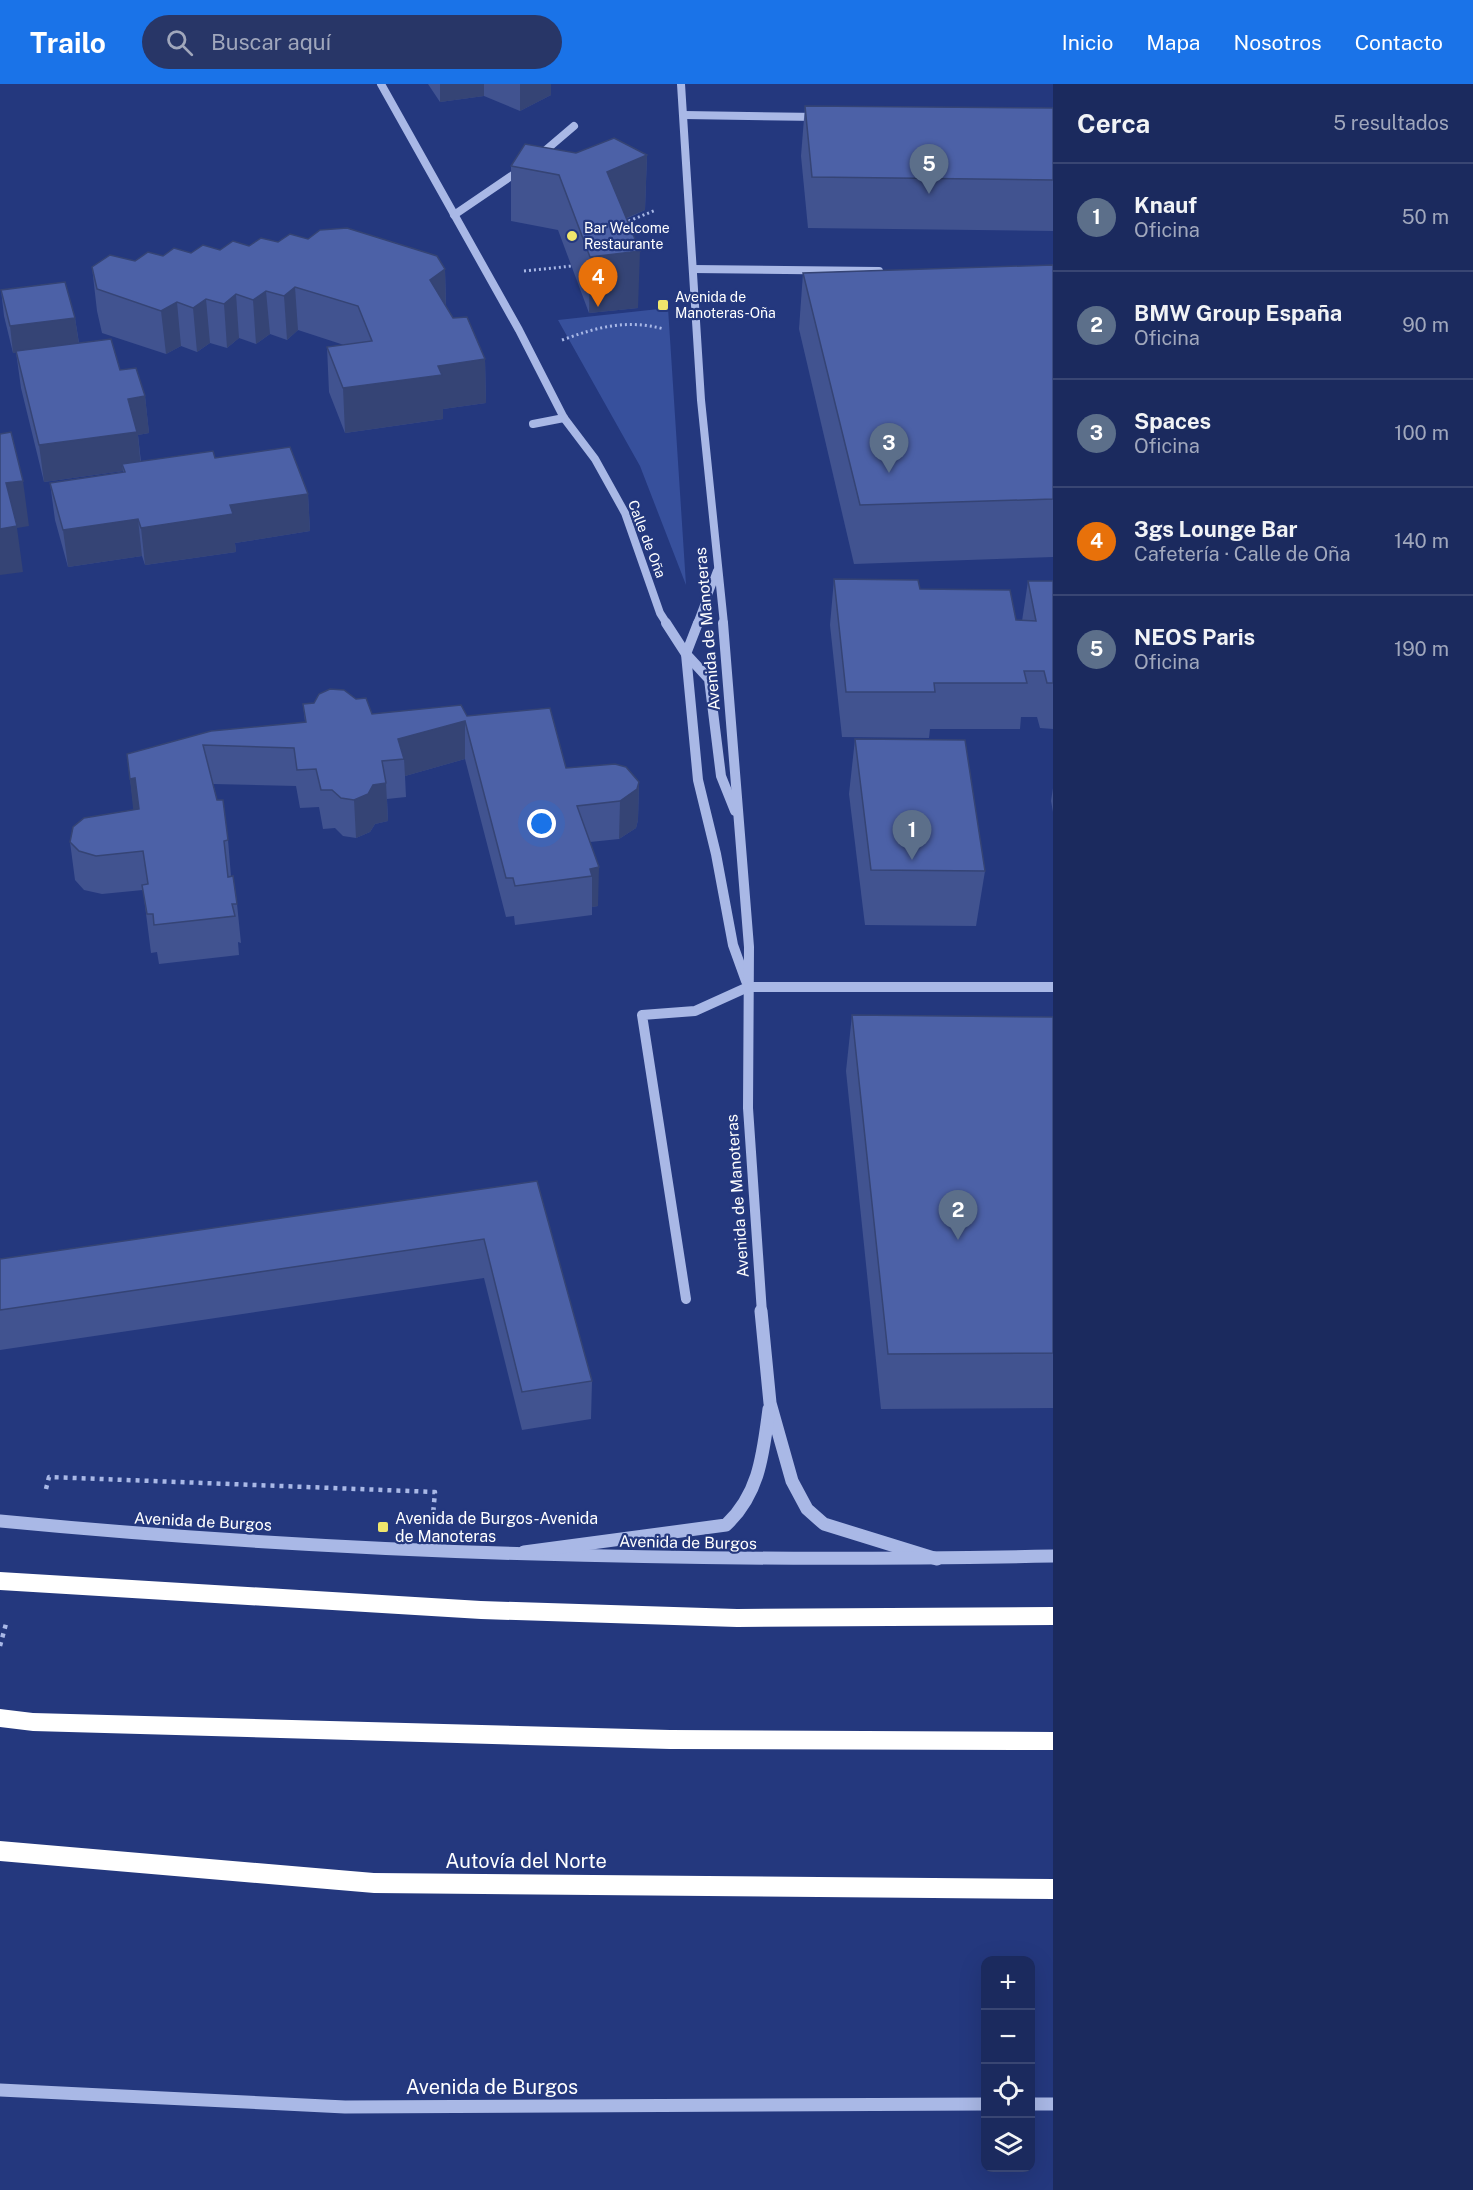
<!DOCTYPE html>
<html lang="es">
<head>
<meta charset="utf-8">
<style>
	:root { --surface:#1b2a5e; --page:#283667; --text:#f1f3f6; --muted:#a0a7bc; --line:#394673; --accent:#1a73e8 }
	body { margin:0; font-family:"Public Sans",sans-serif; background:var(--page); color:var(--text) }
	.controls { position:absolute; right:18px; bottom:18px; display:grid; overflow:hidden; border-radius:12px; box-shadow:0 6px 24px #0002 }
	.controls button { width:54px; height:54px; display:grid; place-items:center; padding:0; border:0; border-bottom:2px solid var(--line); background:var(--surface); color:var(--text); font:30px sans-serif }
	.you { position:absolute; left:542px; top:740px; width:21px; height:21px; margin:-15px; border:4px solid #fff; border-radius:50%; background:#1a73e8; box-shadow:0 0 0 9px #1a73e833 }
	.badge { display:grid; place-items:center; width:39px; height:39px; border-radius:50%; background:var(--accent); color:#fff; font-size:20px; font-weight:700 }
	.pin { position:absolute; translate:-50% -50px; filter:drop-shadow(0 2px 3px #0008) }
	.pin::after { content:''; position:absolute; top:32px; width:21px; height:18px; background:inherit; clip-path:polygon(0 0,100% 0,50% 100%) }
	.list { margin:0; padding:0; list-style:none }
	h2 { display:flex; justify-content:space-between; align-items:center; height:78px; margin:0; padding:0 24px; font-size:26px }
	h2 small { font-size:20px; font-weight:400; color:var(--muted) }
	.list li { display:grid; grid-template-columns:39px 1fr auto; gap:18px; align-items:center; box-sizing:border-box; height:108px; padding:0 24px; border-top:2px solid var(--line) }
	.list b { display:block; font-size:22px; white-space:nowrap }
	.list p { margin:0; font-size:20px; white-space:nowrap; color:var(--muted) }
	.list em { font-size:20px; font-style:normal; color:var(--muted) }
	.icon { flex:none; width:33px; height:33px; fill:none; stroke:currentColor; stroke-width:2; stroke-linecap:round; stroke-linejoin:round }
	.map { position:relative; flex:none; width:1053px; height:2106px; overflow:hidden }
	header { display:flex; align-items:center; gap:36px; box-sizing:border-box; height:84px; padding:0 30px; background:var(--accent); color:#fff }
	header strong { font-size:28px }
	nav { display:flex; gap:33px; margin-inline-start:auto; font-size:21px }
	.search { width:420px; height:54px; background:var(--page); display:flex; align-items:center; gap:15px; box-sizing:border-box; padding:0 21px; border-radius:33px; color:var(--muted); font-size:22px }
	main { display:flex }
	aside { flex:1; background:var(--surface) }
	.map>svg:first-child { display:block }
</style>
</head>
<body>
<header>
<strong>Trailo</strong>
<div class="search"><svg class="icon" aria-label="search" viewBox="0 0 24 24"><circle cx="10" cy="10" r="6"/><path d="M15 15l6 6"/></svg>Buscar aquí</div>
<nav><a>Inicio</a><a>Mapa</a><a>Nosotros</a><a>Contacto</a></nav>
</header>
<main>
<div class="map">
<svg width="1053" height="2106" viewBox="0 0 1053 2106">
	<rect width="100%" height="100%" fill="#24387e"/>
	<polygon fill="#37509c" points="668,224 686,501 640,382 558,236"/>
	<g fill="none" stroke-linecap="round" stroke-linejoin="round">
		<g stroke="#a9b8e6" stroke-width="3" stroke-dasharray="2 3" stroke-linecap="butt">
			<polyline points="624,139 656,126"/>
			<polyline points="524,187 572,182"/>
			<path d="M562 256C598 243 626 235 664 245"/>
		</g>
		<g stroke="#a9b8e6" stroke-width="4.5" stroke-dasharray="4 5" stroke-linecap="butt">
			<polyline points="46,1405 49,1393 435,1408 433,1431"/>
			<polyline points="0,1562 7,1536"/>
		</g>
		<g stroke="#a9b8e6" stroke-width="8">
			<polyline points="381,0 519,246 564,334 595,375 625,429 660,529 667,540"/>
			<polyline points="681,0 701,316 724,540"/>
			<polyline points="684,31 819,33"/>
			<polyline points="540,71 574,42"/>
			<polyline points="454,131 523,84"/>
			<polyline points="693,185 879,187"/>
			<polyline points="533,340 564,334"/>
			<polyline points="697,540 717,487"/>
		</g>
		<g stroke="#a9b8e6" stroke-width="10">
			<polyline points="666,539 686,570 709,595 721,692 735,727"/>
			<polyline points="698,539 686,570 698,696 716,770 733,861 746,897"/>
			<polyline points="723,539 749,863 748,1024 762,1229"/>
			<polyline points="686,1215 642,931 695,927 748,903 1053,903"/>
		</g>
		<g stroke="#a9b8e6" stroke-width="13">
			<polyline points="761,1227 770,1319 792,1397 807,1425 824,1440 937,1475"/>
			<path d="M0 1437C353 1471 698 1479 1053 1472"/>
			<path d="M524 1468 726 1441C760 1409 763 1369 769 1325"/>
			<polyline points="0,2006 345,2023 986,2020"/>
			<polyline points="1030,2020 1053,2020"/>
		</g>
		<g fill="#fff" fill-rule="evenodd">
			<polygon points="0,1488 481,1517 737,1525 1053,1523 1053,1541 737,1543 481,1535 0,1506"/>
			<polygon points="0,1625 33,1629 670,1646 1053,1648 1053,1666 670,1665 33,1647 0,1643"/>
			<polygon points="0,1757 374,1789 1053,1795 1053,1815 374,1809 0,1777"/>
		</g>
	</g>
	<g fill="#415390">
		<polygon points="428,0 551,0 551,11 520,27 484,12 440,18"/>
		<polygon points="805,22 1053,24 1053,147 808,144 801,72"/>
		<polygon points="576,69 647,71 645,126 626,135 638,224 589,229 558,146 511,137 511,82"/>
		<polygon points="308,155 445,185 446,222 453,234 485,275 486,319 443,325 443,335 345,349 329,308 327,263 344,261 298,246 287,256 270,250 256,260 239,254 227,264 210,259 197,268 181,262 166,270 102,249 97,227 92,183 163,172 220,166"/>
		<polygon points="1053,181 1053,473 854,480 799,245 803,189"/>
		<polygon points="1,206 75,234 79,259 120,286 145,312 149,349 138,351 141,378 215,374 308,410 310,447 235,459 236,468 145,481 142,472 68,483 55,436 50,399 123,388 123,387 44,398 21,304 16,268 13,269 4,232"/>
		<polygon points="834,495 920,505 1016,536 1022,537 1028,497 1053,497 1053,645 1040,644 1037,633 1021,633 1020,645 930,645 929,654 842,653 830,541"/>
		<polygon points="303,620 372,630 467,632 566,684 639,698 638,736 636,744 619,755 590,758 598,822 592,823 592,831 515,841 514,832 506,833 465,675 405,692 406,713 387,715 388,737 375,740 370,748 356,754 343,752 335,744 323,745 319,723 300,724 296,702 213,700 228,756 231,792 237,820 241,859 238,858 239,871 159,880 157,868 151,869 143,806 102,810 84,806 75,796 70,758 134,726 127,670 305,638"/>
		<polygon points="855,655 985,787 976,842 865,841 849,710"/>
		<polygon points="1053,704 1053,728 1051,717"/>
		<polygon points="852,931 1053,933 1053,1324 881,1325 846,987"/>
		<polygon points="537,1097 592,1297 591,1335 522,1346 484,1194 0,1266 0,1175"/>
	</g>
	<g fill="#354475">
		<polygon points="440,0 484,0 484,12 440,18"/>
		<polygon points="520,0 551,0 551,11 520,27"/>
		<polygon points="647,71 645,126 606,143 607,88"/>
		<polygon points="640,167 638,224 589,229 590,173"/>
		<polygon points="445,185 446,228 430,196"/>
		<polygon points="295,203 298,246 287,256 284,212"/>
		<polygon points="266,207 270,250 256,260 253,216"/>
		<polygon points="236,210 239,254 227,264 224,220"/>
		<polygon points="206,215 210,259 197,268 193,224"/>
		<polygon points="177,218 181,262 166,270 161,227"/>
		<polygon points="75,234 79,260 13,269 10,242"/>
		<polygon points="485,275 486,319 443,325 443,335 345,349 343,304 438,282"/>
		<polygon points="145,312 149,349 138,351 141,385 122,380 123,387 44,398 39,361 128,315"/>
		<polygon points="23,397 29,442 17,444 23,488 0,491 0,445 6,399"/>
		<polygon points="308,410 310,447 235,459 236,468 145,481 141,444 230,421"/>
		<polygon points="138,435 142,472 68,483 63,446"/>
		<polygon points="465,637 465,675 405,692 404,675 398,655"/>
		<polygon points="135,694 140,732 134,733 130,695"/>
		<polygon points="639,698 638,736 636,744 619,755 620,717"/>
		<polygon points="386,699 388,737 375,740 370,748 356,754 354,716 373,701"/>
		<polygon points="599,783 598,822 592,823 592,792 590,785"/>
	</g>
	<g fill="#4c61a7" stroke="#354475" stroke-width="1.5">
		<polygon points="805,22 1053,24 1053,96 812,93"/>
		<polygon points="614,54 647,71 607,88 640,167 590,173 559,91 511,82 525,60 576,69"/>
		<polygon points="347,144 437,172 445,185 430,196 453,234 467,233 485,275 438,282 442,291 343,304 327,263 372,257 358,222 295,203 284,212 266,207 253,216 236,210 224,220 206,215 193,224 177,218 161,227 97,205 92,183 110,171 135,177 148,168 163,172 174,164 191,169 203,161 220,166 233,157 249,162 261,154 278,158 290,150 308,155 320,146"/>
		<polygon points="1053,181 1053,415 860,421 803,189"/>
		<polygon points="65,198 75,234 10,242 1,206"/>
		<polygon points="111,255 120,286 136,284 145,312 128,315 137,348 39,361 16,267"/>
		<polygon points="11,348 23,397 6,399 17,442 0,445 0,350"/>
		<polygon points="290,363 308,410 230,421 233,430 141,444 138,435 63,446 50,399 125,388 122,380 213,367 215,374"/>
		<polygon points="834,495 918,496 920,505 1010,506 1016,536 1036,537 1028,497 1053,497 1053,599 1047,599 1044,587 1024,587 1027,599 934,599 935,608 846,608"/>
		<polygon points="330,605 344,606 356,615 366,614 372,630 461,621 467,632 550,624 566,684 615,680 626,683 639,698 637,705 620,717 577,722 599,783 590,785 592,792 515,802 513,794 506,794 465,637 398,655 404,675 382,677 386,699 373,701 368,710 354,716 341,714 332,706 321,706 316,685 297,686 294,664 203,661 217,716 223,716 228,756 224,757 228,793 233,792 237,820 232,820 235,832 154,841 153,830 147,830 142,801 148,800 143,767 96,772 79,767 70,758 73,743 84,734 139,725 135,694 130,695 127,670 211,647 306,638 303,620 314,619 319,610"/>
		<polygon points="855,655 965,656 985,787 871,786"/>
		<polygon points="852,931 1053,933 1053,1269 888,1270"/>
		<polygon points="537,1097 592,1297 522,1308 484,1155 0,1226 0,1175"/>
	</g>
	<g fill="#f0e66c" stroke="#24387e" stroke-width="2">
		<circle cx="572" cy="152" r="6"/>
		<rect x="657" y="215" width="12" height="12" rx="3"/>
		<rect x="377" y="1437" width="12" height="12" rx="3"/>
	</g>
	<g text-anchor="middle" stroke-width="4.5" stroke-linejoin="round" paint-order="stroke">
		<g font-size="14" fill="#fff" stroke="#24387e" text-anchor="start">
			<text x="584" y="149">Bar Welcome<tspan x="584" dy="16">Restaurante</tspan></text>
			<text x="675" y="218">Avenida de<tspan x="675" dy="16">Manoteras-Oña</tspan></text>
		</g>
		<g font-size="14" fill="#fff" stroke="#24387e">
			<text transform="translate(647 455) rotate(69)" y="5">Calle de Oña</text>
		</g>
		<g font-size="16" fill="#fff" stroke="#24387e">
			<text transform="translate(707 545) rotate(-95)" y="6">Avenida de Manoteras</text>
			<text transform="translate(737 1112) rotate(-94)" y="6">Avenida de Manoteras</text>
			<text transform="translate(203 1437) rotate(3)" y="6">Avenida de Burgos</text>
			<text transform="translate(688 1458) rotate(1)" y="6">Avenida de Burgos</text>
		</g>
		<g font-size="16" fill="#fff" stroke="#24387e" text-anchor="start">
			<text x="395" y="1440">Avenida de Burgos-Avenida<tspan x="395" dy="18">de Manoteras</tspan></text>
		</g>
		<g font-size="20" fill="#fff" stroke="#24387e">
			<text x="526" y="1784">Autovía del Norte</text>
			<text x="492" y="2010">Avenida de Burgos</text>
		</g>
	</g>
</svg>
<div class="controls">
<button>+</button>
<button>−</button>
<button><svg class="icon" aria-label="locate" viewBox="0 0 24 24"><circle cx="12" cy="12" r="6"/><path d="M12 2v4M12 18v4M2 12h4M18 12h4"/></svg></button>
<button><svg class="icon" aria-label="layers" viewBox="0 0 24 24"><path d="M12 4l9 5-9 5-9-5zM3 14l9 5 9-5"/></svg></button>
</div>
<div class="you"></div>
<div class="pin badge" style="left:912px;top:776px;background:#5c6f8a">1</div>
<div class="pin badge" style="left:958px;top:1156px;background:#5c6f8a">2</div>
<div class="pin badge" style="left:889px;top:389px;background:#5c6f8a">3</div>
<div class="pin badge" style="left:598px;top:223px;background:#e8710a">4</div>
<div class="pin badge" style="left:929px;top:110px;background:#5c6f8a">5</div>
</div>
<aside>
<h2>Cerca<small>5 resultados</small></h2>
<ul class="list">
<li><span class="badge" style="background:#5c6f8a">1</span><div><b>Knauf</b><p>Oficina</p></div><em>50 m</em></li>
<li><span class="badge" style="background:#5c6f8a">2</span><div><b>BMW Group España</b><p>Oficina</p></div><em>90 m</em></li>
<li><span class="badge" style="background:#5c6f8a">3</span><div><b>Spaces</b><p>Oficina</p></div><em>100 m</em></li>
<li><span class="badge" style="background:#e8710a">4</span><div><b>3gs Lounge Bar</b><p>Cafetería · Calle de Oña</p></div><em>140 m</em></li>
<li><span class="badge" style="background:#5c6f8a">5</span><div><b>NEOS Paris</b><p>Oficina</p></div><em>190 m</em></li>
</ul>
</aside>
</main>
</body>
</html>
